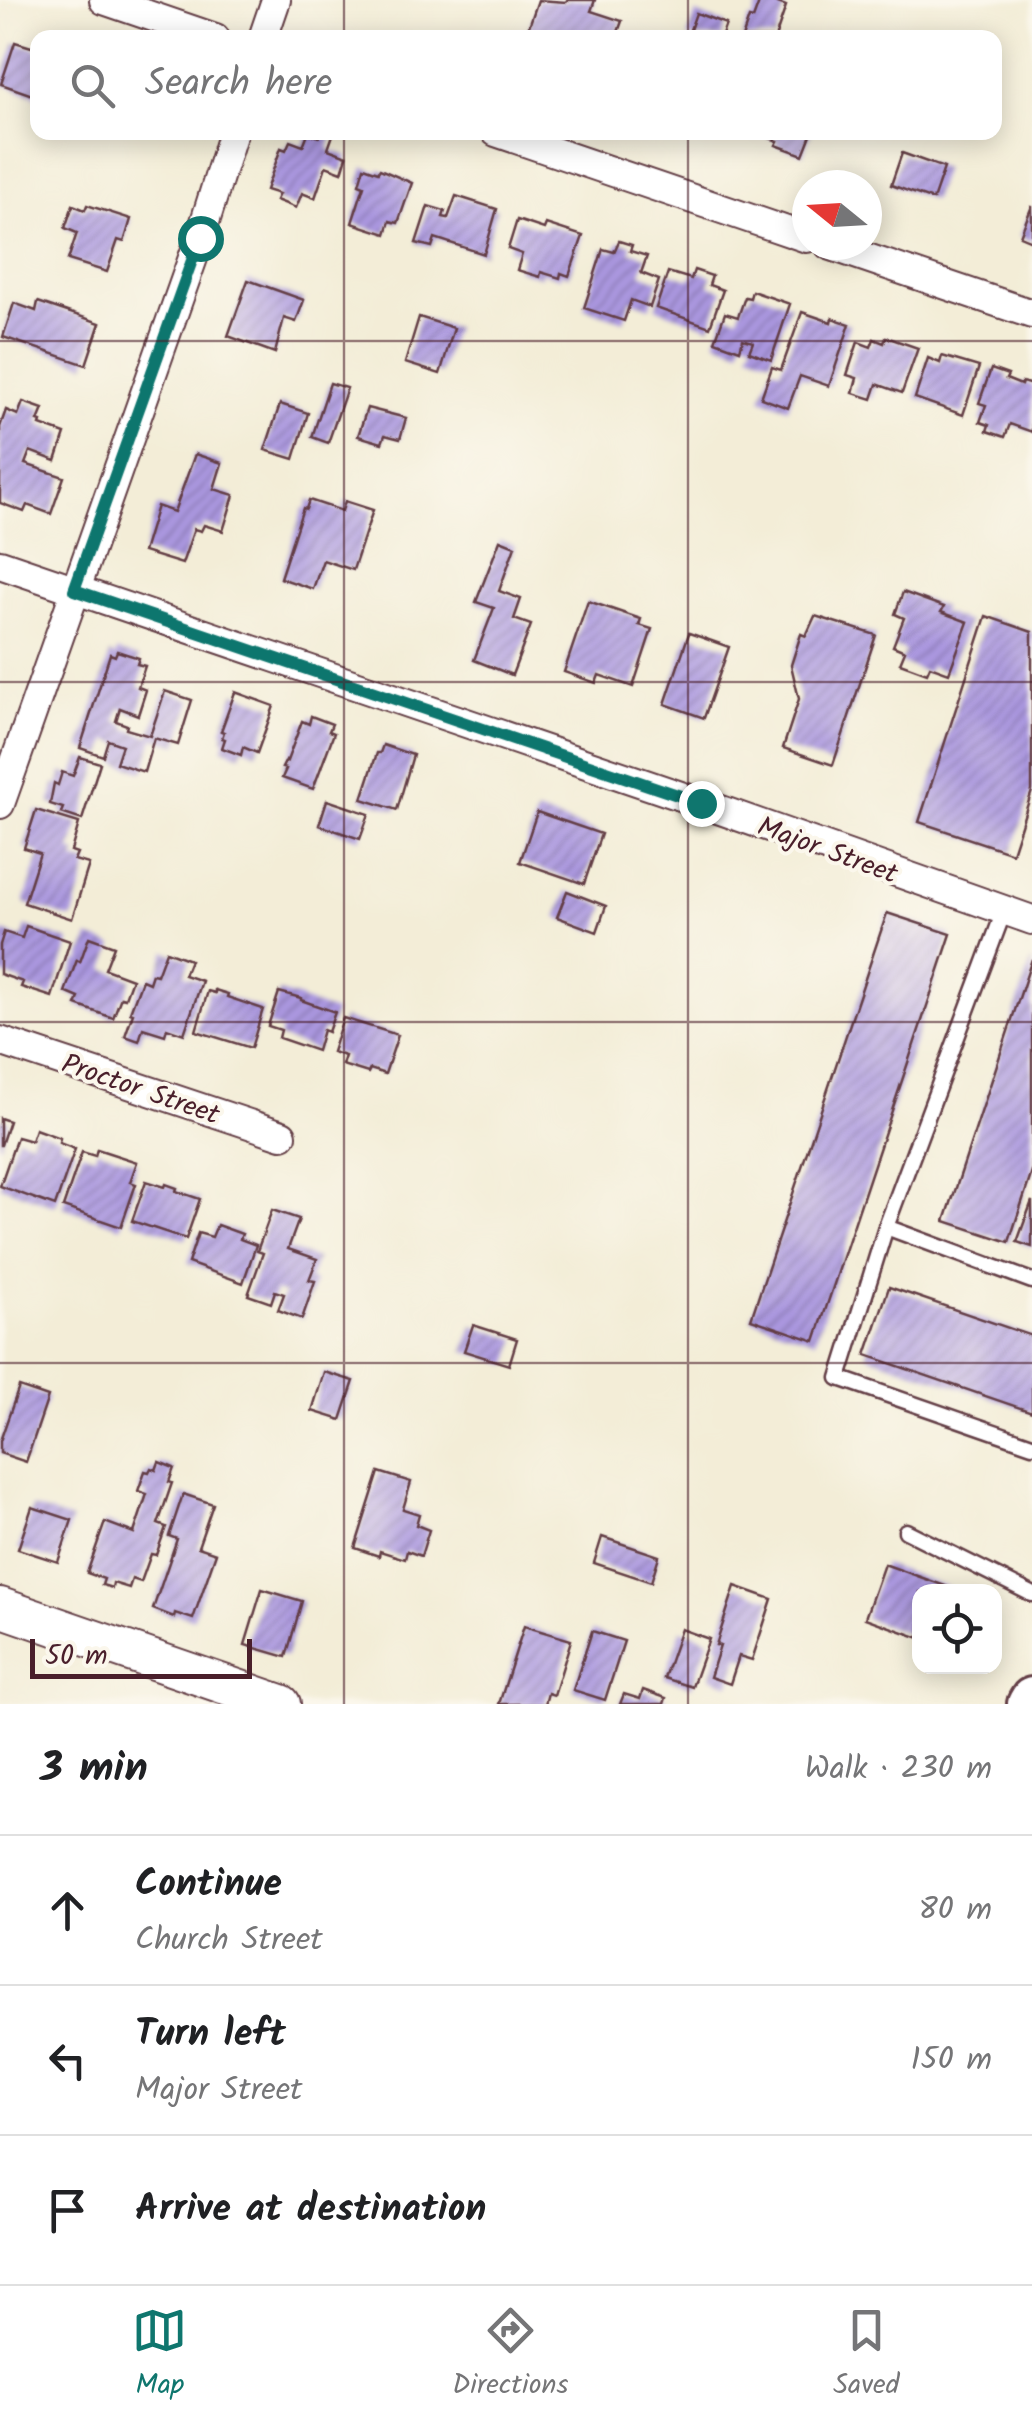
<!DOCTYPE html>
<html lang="en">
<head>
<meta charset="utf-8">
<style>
	:root { --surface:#fff; --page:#f2f2f2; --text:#202124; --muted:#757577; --line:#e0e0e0; --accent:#0f766e }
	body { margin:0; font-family:Kalam,sans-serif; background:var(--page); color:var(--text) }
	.controls { position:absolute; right:30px; bottom:30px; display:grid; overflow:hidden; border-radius:20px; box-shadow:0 5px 25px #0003 }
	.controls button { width:90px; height:90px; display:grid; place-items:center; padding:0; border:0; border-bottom:2px solid var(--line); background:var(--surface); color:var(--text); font:50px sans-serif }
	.compass { position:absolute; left:792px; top:170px; width:90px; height:90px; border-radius:50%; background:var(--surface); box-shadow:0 5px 25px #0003; rotate:288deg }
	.scale { position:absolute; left:30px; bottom:25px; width:222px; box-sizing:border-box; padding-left:10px; border:5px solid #4a1f2b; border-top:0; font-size:28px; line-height:35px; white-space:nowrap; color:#4a1f2b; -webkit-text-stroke:8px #fbf7ec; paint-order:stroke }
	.stop { position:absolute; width:30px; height:30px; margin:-22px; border:8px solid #0f766e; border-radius:50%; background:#fff }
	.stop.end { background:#0f766e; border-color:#fff; box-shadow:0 2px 10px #0008 }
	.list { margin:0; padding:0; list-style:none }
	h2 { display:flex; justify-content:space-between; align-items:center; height:130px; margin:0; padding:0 40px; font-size:42px }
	h2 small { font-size:32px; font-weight:400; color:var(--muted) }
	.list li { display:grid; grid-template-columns:65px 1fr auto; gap:30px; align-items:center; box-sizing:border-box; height:150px; padding:0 40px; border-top:2px solid var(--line) }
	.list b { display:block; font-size:38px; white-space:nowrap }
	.list p { margin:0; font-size:32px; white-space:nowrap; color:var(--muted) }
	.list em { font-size:32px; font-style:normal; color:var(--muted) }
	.icon { flex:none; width:55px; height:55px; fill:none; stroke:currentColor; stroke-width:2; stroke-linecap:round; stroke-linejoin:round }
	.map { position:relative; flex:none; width:1032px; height:1704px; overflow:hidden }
	.search { position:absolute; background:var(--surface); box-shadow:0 5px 25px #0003; left:30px; right:30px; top:30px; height:110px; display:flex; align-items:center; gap:25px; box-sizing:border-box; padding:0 35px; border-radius:20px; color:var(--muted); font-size:38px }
	.sheet { height:580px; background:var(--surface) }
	nav { display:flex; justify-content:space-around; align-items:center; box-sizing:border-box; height:140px; border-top:2px solid var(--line); background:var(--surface); font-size:28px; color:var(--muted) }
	nav a { display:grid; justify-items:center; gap:5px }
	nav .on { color:var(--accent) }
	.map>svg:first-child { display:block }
</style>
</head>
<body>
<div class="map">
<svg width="1032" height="1704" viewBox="0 0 1032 1704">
	<defs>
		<pattern id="building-hatch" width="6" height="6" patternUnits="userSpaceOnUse" patternTransform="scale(2.5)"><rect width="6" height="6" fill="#aa97df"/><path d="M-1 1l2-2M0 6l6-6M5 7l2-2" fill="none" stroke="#8c7bb5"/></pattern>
	</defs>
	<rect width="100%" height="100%" fill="#fbf7ec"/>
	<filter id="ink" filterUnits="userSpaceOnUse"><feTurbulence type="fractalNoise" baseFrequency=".01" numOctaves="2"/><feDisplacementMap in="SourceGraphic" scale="20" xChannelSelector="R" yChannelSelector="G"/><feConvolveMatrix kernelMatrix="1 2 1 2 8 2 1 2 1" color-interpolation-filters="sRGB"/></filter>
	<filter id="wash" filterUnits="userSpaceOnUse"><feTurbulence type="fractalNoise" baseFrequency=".0048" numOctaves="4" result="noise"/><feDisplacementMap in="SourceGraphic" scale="40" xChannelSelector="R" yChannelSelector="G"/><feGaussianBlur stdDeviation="2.25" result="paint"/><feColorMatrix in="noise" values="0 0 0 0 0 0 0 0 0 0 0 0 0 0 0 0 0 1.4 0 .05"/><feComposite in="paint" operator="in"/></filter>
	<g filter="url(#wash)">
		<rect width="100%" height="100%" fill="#f3edd7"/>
		<g id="blocks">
			<g fill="url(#building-hatch)">
				<polygon points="538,0 566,2 567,0 595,0 591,11 622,21 616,38 525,38"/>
				<polygon points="760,0 770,0 786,6 775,38 742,38 749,18 753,19"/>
				<polygon points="696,13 726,24 721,38 687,38"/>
				<polygon points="15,42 38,49 38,97 1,84"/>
				<polygon points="321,132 334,132 328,149 347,156 342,172 326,166 315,198 302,193 296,208 276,200 279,194 266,190 281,148 286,150 290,141 303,146 308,133 319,137"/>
				<polygon points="812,132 803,155 776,145 778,141 756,133"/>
				<polygon points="902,153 944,168 933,200 891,185"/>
				<polygon points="364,167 378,172 380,169 412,183 398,223 390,221 386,234 352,223 364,186 359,184"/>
				<polygon points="456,196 497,209 484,254 435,238 432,247 416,243 428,206 445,211 443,217 448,218"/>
				<polygon points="73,205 85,210 87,205 131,219 124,242 118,240 107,272 68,260 77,233 65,228"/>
				<polygon points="1032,206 1032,241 1020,236"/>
				<polygon points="517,220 544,229 546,224 583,236 569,276 561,273 560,278 541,272 540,277 517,270 522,254 508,249"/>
				<polygon points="619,241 632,245 630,251 647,256 641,273 659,280 650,307 631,300 624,321 584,308 603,249 614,252"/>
				<polygon points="694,270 712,276 709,285 723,290 710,327 656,308 668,272 691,279"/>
				<polygon points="248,280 304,300 296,322 284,318 275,353 228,336"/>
				<polygon points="752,291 790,304 771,360 749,352 753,342 743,339 740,350 715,341 725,313 738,317 745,297 750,298"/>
				<polygon points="38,302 100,323 86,365 3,337 14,303 36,311"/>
				<polygon points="802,312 831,322 832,318 850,324 829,386 800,376 788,408 761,398 772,367 781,370"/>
				<polygon points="419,317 454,328 440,374 405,363"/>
				<polygon points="886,337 918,348 902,393 877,384 872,399 853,393 857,378 847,375 858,342 871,347 874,339 884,343"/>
				<polygon points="942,356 979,367 963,415 915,398 928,358 940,363"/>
				<polygon points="991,369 1008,375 1006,379 1021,385 1022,382 1032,385 1032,432 1010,424 1005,437 987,431 989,425 980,422 986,405 979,403"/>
				<polygon points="330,383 347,388 328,443 312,437"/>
				<polygon points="23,402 43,409 38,421 41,422 40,425 65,434 56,461 30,451 25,464 64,477 51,514 27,505 24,512 0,503 0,427 6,410 18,415"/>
				<polygon points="280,404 308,413 294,459 265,450"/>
				<polygon points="367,408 406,418 400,439 385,435 382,443 358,436"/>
				<polygon points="195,454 222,463 214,489 234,495 223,531 204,525 201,531 194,529 182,564 143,552 157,506 174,512"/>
				<polygon points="309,500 342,511 345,501 373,510 353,570 323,560 313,589 280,578 303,508 306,509"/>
				<polygon points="500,540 515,546 499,591 521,599 514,619 531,625 512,675 474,660 494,608 476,602"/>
				<polygon points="903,592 944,607 941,612 968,622 949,673 930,666 927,673 900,663 905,651 893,646 904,618 895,614"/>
				<polygon points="588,601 641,619 639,625 652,629 633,687 599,675 596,683 564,672"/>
				<polygon points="815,616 876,635 833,765 783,748 799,699 791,665 801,634 806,636"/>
				<polygon points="986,616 1032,632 1032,791 1012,853 919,822"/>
				<polygon points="689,633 729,647 704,718 665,704"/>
				<polygon points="117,651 139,658 137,664 145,666 138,687 146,690 138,715 120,708 116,721 127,725 126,729 150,736 165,691 192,700 178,745 154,738 144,772 116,763 122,745 108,740 103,756 80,748 110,654 115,656"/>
				<polygon points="235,692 274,706 257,753 243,747 241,755 222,748 225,739 222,738 224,732 221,731"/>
				<polygon points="311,716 332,724 329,731 334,733 313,789 282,778 286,769 282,768 286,760 287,761 302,721 309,724"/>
				<polygon points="383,745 413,755 397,810 362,799 377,753 380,753"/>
				<polygon points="80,757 100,763 82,820 61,813 63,808 50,804 54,783 58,785 62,772 73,776"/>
				<polygon points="327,800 369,814 360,839 319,825"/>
				<polygon points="36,810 79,823 71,851 77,853 74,860 89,864 72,919 24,903 40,853 24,848"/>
				<polygon points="537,812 601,834 584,884 520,862"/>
				<polygon points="567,891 606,906 597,932 557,917"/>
				<polygon points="887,913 951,934 815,1341 751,1319"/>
				<polygon points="26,926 70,941 52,997 21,987 23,982 0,974 0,945 4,932 22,938"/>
				<polygon points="89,937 114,946 105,969 132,979 125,998 121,997 113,1018 76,1005 79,998 65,992 77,960 80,962"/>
				<polygon points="166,951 190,960 184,975 202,981 184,1034 167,1028 165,1035 143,1028 139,1041 125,1036 133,1013 130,1012 142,980 149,983 152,974 157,975"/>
				<polygon points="1032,959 1032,1172 1009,1242 945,1221"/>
				<polygon points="215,990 228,994 227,997 263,1009 251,1048 196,1031 208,991 215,993"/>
				<polygon points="279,992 301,998 301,1000 335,1012 328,1032 323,1030 317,1051 279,1038 281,1030 268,1026"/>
				<polygon points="343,1018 398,1035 385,1074 370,1069 368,1073 342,1065 345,1056 332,1052"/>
				<polygon points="0,1118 9,1121 1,1145 0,1145"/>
				<polygon points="35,1129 60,1138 59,1143 75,1149 55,1206 0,1186 17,1137 31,1141"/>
				<polygon points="97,1149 137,1162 130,1182 136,1184 121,1227 63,1207 82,1152 95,1156"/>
				<polygon points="146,1181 165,1187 166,1184 177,1188 176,1191 200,1199 186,1239 132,1221"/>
				<polygon points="1032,1201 1032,1247 1017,1242"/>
				<polygon points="272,1210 299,1219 288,1249 317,1259 309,1280 315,1281 302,1319 278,1310 284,1294 275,1291 271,1303 248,1295 263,1253 257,1251"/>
				<polygon points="217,1225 242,1234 240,1239 256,1245 243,1283 188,1263 198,1233 212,1237"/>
				<polygon points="889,1287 1032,1336 1032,1412 866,1355"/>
				<polygon points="473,1325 517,1339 509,1365 464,1351"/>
				<polygon points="324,1372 354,1381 341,1420 312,1411"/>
				<polygon points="19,1387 48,1397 26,1462 0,1453 0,1441"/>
				<polygon points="159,1462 174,1468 169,1482 172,1483 158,1524 166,1527 156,1555 151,1554 141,1582 132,1579 129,1588 113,1583 112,1588 102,1585 104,1579 87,1573 105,1522 134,1533 147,1494 138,1491 145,1471 149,1472 151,1468 156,1470"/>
				<polygon points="379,1472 411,1482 403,1509 419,1514 416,1525 429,1530 421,1556 407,1551 405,1559 380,1551 379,1556 355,1548"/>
				<polygon points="183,1494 213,1504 198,1547 216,1553 193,1619 175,1613 174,1617 153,1609 177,1539 169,1536"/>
				<polygon points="32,1507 72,1520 58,1562 18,1549"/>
				<polygon points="602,1537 659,1556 651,1582 594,1563"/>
				<polygon points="884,1564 948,1587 946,1592 920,1592 920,1638 865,1618"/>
				<polygon points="735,1586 772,1599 752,1660 739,1656 730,1684 710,1677 720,1646 716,1645"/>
				<polygon points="262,1589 302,1601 286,1657 245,1645"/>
				<polygon points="524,1626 571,1640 554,1695 548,1693 545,1704 499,1704"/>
				<polygon points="681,1629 709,1639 692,1687 664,1678"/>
				<polygon points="592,1631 624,1641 605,1700 573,1690"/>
				<polygon points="643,1690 666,1698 664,1704 620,1704 624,1694 640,1699"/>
			</g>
		</g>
	</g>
	<g filter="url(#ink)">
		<use href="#blocks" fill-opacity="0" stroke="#633e45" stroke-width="2.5"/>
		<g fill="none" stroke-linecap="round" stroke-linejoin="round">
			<defs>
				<g id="lane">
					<polyline points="1004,911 886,1227 839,1378 1032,1445"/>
					<polyline points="886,1227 1032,1281"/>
					<polyline points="906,1531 1032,1594"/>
				</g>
				<g id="street">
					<polyline points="104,0 215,38"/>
					<polyline points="263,38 276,0"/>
					<polyline points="496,132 807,238"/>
					<polyline points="829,245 1032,314"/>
					<polyline points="0,564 701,803 1032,920"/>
					<polyline points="0,804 200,238 233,132"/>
					<polyline points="0,1041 282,1135"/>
				</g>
				<polyline id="secondary" points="0,1607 281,1704"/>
				<polyline id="primary" points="1029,1704 1032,1699"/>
			</defs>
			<use href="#lane" stroke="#633e45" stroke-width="19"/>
			<use href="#street" stroke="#633e45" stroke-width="32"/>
			<use href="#secondary" stroke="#633e45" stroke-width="42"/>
			<use href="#primary" stroke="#633e45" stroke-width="48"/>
			<use href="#lane" stroke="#fff" stroke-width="14"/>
			<use href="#street" stroke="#fff" stroke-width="28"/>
			<use href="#secondary" stroke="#fff" stroke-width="38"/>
			<use href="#primary" stroke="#fff" stroke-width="42"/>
		</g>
	</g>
	<g fill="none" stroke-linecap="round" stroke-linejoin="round" filter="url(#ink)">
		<polyline stroke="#0f766e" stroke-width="12" points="200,238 74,590 701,803"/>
	</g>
	<path fill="none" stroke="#4a1f2b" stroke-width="2.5" stroke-opacity="0.55" d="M344 0V38M688 0V38M344 132V1704M688 132V1704M0 341H1032M0 682H1032M0 1022H1032M0 1363H1032"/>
	<g text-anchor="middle" stroke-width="8" stroke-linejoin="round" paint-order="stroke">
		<g font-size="28" fill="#4a1f2b" stroke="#fbf7ec">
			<text transform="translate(828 849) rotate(20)" y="10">Major Street</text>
			<text transform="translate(141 1088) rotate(19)" y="10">Proctor Street</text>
		</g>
	</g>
</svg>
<div class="controls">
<button><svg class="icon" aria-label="locate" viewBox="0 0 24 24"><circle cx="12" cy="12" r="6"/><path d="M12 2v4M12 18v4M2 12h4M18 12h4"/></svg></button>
</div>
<svg class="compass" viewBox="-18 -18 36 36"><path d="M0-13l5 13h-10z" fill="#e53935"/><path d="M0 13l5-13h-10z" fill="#757577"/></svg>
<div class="scale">50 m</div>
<div class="stop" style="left:200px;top:238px"></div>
<div class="stop end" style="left:701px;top:803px"></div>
<div class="search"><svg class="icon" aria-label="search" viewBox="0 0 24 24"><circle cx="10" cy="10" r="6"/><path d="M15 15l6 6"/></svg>Search here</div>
</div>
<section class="sheet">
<h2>3 min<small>Walk · 230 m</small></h2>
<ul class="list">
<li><svg class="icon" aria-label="ahead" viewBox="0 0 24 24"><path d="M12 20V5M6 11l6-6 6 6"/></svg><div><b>Continue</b><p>Church Street</p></div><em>80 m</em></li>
<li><svg class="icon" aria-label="left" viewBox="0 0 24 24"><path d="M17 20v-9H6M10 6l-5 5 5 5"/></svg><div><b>Turn left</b><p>Major Street</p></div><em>150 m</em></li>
<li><svg class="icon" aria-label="arrive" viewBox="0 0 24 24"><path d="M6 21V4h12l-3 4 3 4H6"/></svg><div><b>Arrive at destination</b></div></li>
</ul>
</section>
<nav>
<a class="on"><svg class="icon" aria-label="map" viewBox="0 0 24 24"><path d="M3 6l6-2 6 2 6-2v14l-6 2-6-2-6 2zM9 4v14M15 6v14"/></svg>Map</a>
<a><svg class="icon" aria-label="directions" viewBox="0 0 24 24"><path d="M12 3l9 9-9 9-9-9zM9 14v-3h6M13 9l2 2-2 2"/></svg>Directions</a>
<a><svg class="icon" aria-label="saved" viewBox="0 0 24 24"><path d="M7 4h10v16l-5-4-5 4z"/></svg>Saved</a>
</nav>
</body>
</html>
